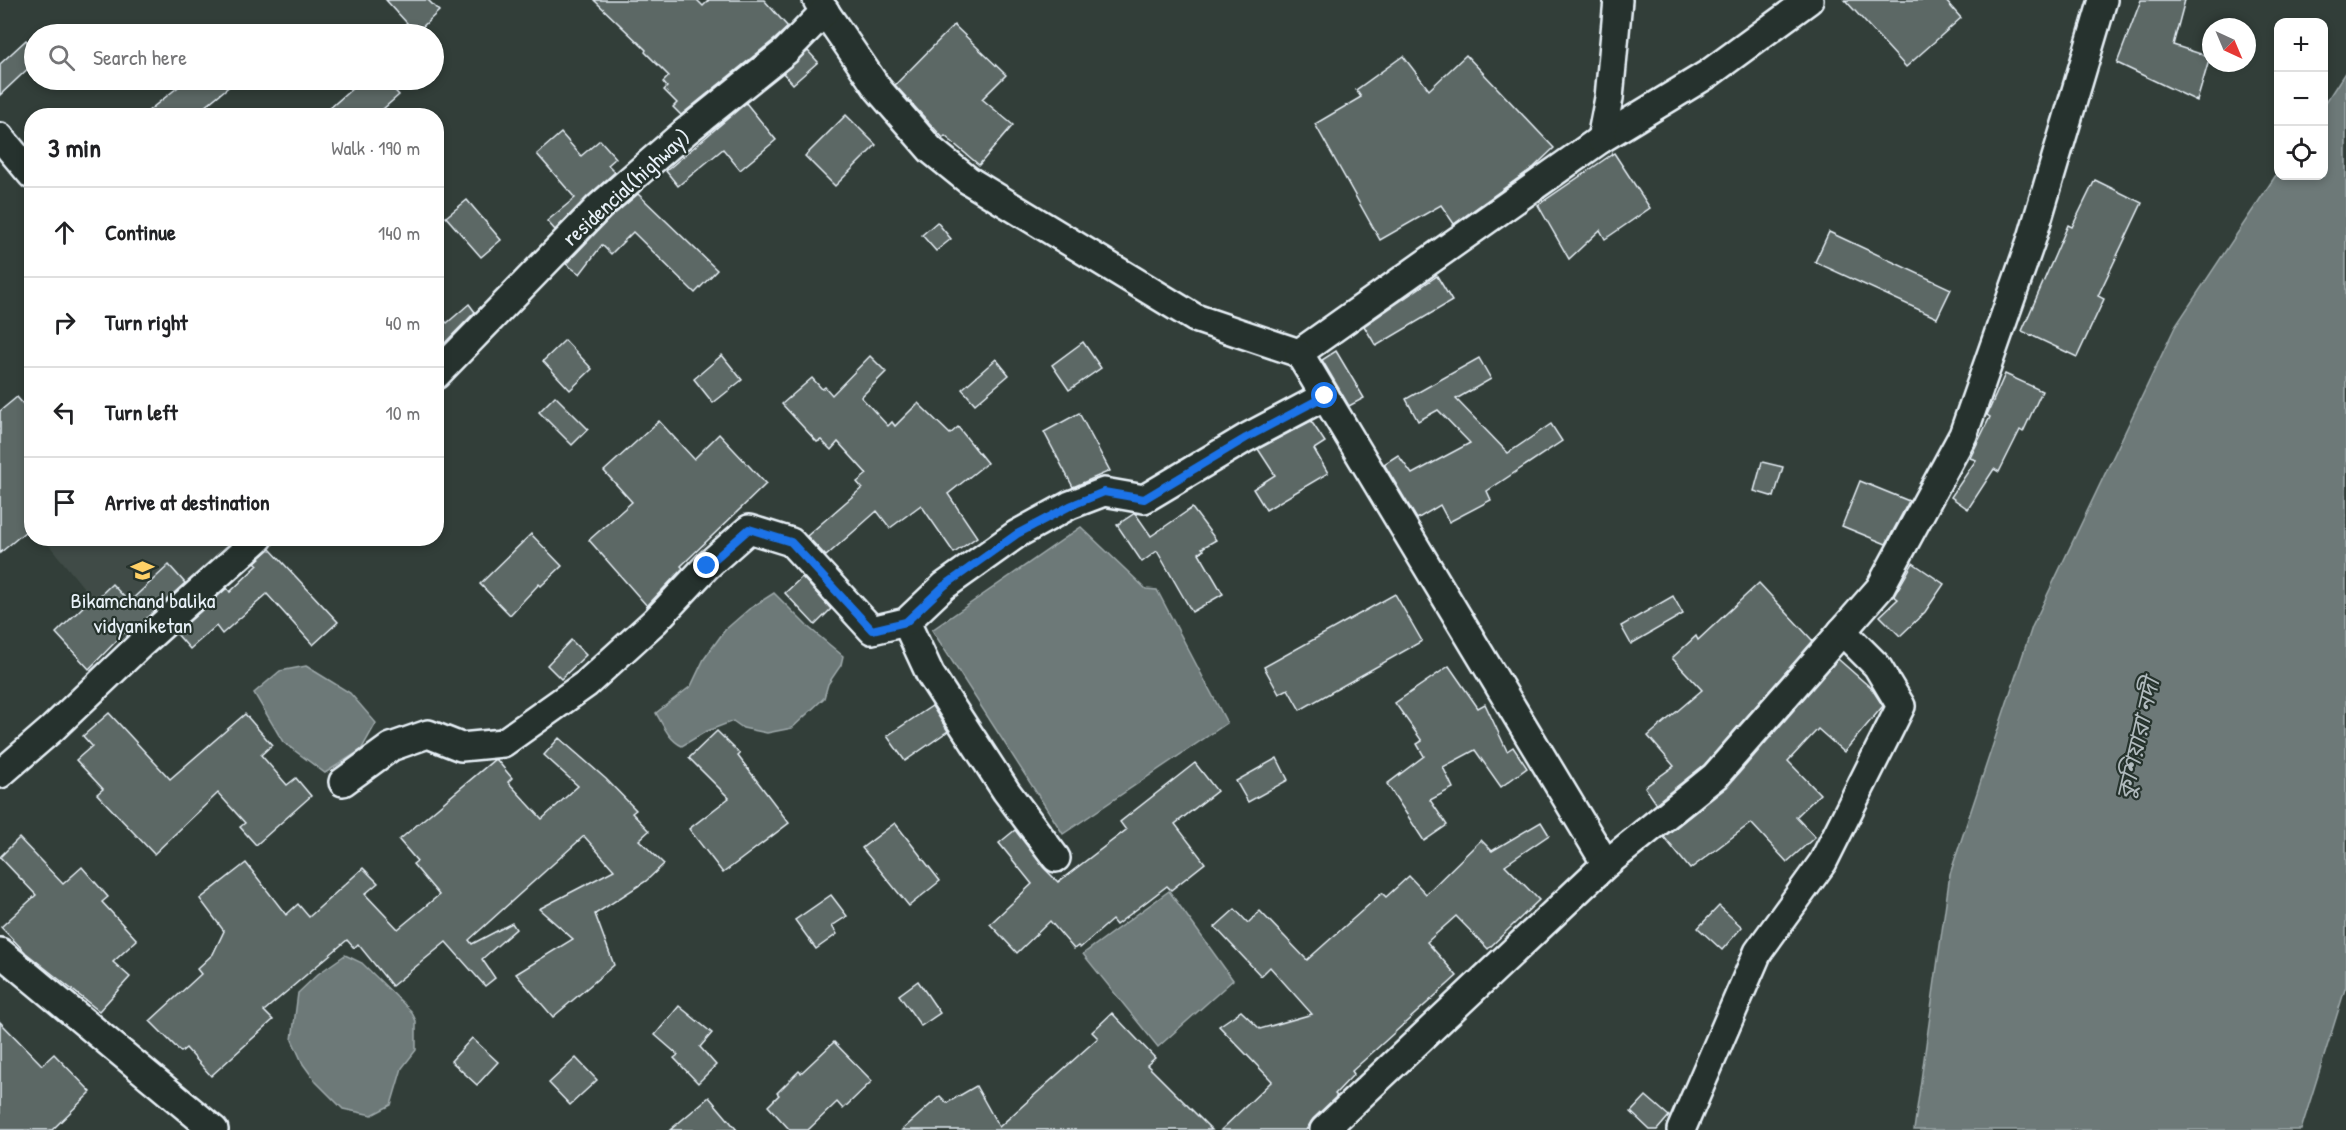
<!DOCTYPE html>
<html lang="en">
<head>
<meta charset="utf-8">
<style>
	:root { --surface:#fff; --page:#f6f6f6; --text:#202124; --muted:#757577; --line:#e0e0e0 }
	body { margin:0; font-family:"Patrick Hand","Noto Sans Bengali",sans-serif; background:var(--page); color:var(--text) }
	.controls { position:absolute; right:18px; top:18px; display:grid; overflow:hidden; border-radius:12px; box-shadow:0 3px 9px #0003 }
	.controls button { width:54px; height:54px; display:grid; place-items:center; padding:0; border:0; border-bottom:2px solid var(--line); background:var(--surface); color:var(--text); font:30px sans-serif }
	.compass { position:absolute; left:2202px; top:18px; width:54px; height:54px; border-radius:50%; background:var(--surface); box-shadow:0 3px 9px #0003; rotate:136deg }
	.stop { position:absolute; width:18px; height:18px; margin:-14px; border:4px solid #1a73e8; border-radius:50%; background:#fff }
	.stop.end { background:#1a73e8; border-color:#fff; box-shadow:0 2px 6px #0008 }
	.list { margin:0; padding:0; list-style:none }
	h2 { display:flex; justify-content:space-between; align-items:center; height:78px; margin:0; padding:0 24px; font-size:26px }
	h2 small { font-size:20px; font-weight:400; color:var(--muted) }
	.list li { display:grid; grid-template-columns:39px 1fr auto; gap:18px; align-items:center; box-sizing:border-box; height:90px; padding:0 24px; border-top:2px solid var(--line) }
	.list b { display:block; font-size:22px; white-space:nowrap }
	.list em { font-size:20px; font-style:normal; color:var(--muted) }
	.icon { flex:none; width:33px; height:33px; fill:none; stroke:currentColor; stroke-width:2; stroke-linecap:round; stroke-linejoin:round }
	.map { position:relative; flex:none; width:2346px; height:1130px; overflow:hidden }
	.search { position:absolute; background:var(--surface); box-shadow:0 3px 9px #0003; left:24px; top:24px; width:420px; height:66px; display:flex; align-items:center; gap:15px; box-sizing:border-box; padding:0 21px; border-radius:33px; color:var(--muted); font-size:22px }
	.panel { position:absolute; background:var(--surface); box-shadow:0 3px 9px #0003; left:24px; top:108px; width:420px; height:438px; border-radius:24px }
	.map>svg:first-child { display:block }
</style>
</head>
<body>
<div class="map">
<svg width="2346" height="1130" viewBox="0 0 2346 1130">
	<rect width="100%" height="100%" fill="#323e39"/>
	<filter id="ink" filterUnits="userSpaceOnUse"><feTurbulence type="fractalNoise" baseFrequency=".0167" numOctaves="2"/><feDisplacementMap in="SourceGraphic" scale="12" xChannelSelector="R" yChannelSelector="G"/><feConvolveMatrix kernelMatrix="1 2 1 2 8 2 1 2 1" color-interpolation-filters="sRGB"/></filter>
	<g filter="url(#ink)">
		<polygon fill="#3f4b46" points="44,539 253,539 134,645 88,593"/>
		<g fill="#6d7978" stroke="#9ea9ab" stroke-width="1.5">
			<polygon points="2346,71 2346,986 2301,1130 1914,1130 1950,874 2032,627 2175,327 2278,172 2278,176 2324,176 2324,105"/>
			<polygon points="1081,527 1146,589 1157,590 1227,723 1063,834 932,630"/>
			<path d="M774 593 807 626 843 656 841 665 828 684 824 698 792 728 767 733 743 728 733 721 705 732 682 746C669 740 663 725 656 713L691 686 704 659 725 630 749 609Z"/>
			<polygon points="306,666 350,693 376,723 361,750 325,773 283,742 254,693 280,671"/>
			<polygon points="1169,891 1233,980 1158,1047 1083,954"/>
			<polygon points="345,955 362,963 411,1011 416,1021 416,1050 402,1068 391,1105 372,1115 343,1109 316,1082 303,1064 292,1040 298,993 318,974"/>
		</g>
		<g fill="#5c6865" stroke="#e8f1f8" stroke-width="1.5">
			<polygon points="386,0 428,0 439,11 416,33"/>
			<polygon points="594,0 697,0 703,6 709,0 764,0 788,27 775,39 681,115 673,107 677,103 664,90 667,87 663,82 669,76 645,52 646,50"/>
			<polygon points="1845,0 1945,0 1961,18 1906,67"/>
			<polygon points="2141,0 2185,0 2173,45 2210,57 2197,101 2117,63"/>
			<polygon points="954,25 1006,75 982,99 1013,125 979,165 945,136 943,138 895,85"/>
			<polygon points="26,40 34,49 34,63 0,95 0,64"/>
			<polygon points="808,51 818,62 793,84 783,73"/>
			<polygon points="1466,55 1554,148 1534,167 1454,224 1441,205 1380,240 1315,124 1361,97 1356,90 1403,56 1429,90"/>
			<polygon points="187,80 237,80 193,116 142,116"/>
			<polygon points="362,80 385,80 399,95 375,116 321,116"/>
			<polygon points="746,103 776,140 740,170 723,149 678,186 666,171"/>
			<polygon points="846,115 876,145 835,186 805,156"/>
			<polygon points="561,133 581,156 600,140 616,158 608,165 615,172 588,196 555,230 547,221 575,198 537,154"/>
			<polygon points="1614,153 1650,208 1605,239 1600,230 1569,259 1538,205"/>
			<polygon points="2095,180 2142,203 2098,296 2104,299 2077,357 2022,331 2068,225 2072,227"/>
			<polygon points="638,194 717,270 695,293 633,232 611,254 602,245 580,274 566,264 610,218"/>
			<polygon points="467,200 501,240 481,257 446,217"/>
			<polygon points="937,222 951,239 936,251 922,235"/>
			<polygon points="1829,232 1951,289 1937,318 1815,262"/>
			<polygon points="1437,276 1452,301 1376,346 1364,326"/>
			<polygon points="469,304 475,312 436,352 436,312 447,323"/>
			<polygon points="565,340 592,369 570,390 543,361"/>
			<polygon points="1083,342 1101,368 1069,390 1052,365"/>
			<polygon points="1336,351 1364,398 1349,406 1322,360"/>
			<polygon points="722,355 742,380 713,403 694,379"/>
			<polygon points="870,356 886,372 861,397 888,426 892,422 895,426 918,403 950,434 958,427 987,463 948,494 977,537 954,553 921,505 890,528 877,511 826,556 807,536 862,488 857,482 867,474 838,442 831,450 821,440 817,442 782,404 812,378 822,389 825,387 832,395"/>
			<polygon points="1479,358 1491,379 1456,399 1508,453 1551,424 1562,441 1487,491 1491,500 1449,522 1440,505 1417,519 1384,464 1398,455 1412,474 1470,443 1438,410 1418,421 1406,399"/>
			<polygon points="996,359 1009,375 975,404 962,389"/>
			<polygon points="2005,374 2042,391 2023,432 2020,430 1999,472 1994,469 1968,509 1951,497 1976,460 1970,458 1990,417 1987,415"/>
			<polygon points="555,396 588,429 572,445 539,412"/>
			<polygon points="17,397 32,414 32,526 0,553 0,411"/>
			<polygon points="1079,413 1110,471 1073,487 1044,432"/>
			<polygon points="659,421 694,459 719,434 766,484 681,566 683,568 647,606 589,540 632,502 604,471"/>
			<polygon points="1311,421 1325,442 1314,449 1328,473 1266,510 1253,489 1275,475 1258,449"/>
			<polygon points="1762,462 1783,467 1774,497 1754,491"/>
			<polygon points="1860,481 1909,501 1886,544 1842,526"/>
			<polygon points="1192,508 1216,540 1202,548 1204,550 1199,553 1223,594 1192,612 1157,551 1142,562 1117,525 1135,513 1151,536"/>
			<polygon points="531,534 562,566 541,586 539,584 510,615 480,584"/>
			<polygon points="270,549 338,622 313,645 267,594 222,634 216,626 190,649 176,633 227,588 230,592 258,565 255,562"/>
			<polygon points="1913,563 1944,584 1925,612 1900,636 1880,616 1898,599 1894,596"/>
			<polygon points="169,565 185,583 128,635 125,632 89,669 56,633 88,602 90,605 112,584 129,602"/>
			<polygon points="802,577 831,609 815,625 785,593"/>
			<polygon points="1759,583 1813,641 1704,765 1656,803 1645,787 1674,766 1648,736 1702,690 1672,658 1696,636 1698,640"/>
			<polygon points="1395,594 1422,641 1300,710 1288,689 1279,694 1264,667"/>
			<polygon points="1673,596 1683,614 1631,644 1621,626"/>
			<polygon points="571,640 586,655 561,679 547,665"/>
			<polygon points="1838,659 1872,689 1883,706 1844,752 1818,729 1788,761 1820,794 1796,817 1815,837 1787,862 1751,823 1690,869 1664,837 1727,787"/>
			<polygon points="1449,666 1478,708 1485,704 1507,751 1513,747 1527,768 1501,787 1475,750 1443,767 1453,788 1430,800 1447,825 1424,841 1387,784 1424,756 1417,744 1422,741 1395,703"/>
			<polygon points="932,706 948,731 905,761 887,736"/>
			<polygon points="109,713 170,779 245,714 272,745 261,755 287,785 296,778 311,796 256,845 240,827 245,823 218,793 154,854 97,794 103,789 76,760 92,746 83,736"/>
			<polygon points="717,731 740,754 738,756 789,823 723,873 689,829 729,798 689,758"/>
			<polygon points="559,738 606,779 636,810 632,813 649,831 639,840 664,864 646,881 595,914 614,965 553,1017 516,974 573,939 539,909 614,870 584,836 469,940 472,944 512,923 516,929 482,959 495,978 485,986 446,942 392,986 358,944 354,948 347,940 264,1011 273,1020 211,1076 186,1048 181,1052 150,1021 201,974 197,969 213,954 224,931 200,899 246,863 286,915 298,904 309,917 363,868 378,883 365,894 398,929 439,895 413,864 417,861 399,840 494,760 496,759 512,778 508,782 542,819 578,786 544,755"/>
			<polygon points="1277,758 1288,780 1248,802 1236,781"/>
			<polygon points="1195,763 1217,791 1175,824 1205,863 1171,890 1167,886 1116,925 1112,920 1080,948 1078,946 1074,949 1050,921 1017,953 990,924 1032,884 999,843 1015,830 1043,867 1058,882 1126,830 1120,822"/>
			<polygon points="1541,822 1549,835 1505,865 1539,900 1488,949 1456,916 1427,942 1457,976 1352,1071 1354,1074 1335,1094 1337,1096 1313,1119 1306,1130 1221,1130 1272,1081 1219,1026 1241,1011 1260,1029 1312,1014 1270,967 1261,976 1215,927 1235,909 1248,923 1260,911 1307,960 1382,893 1386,897 1409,876 1426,894 1481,840 1492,851"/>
			<polygon points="895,823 940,881 909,906 862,848"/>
			<polygon points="19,838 63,884 82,867 108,897 102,902 137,940 113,962 130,977 99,1011 26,953 1,927 36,895 0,857"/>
			<polygon points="831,895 847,916 832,926 837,934 816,949 795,920"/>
			<polygon points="1719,906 1742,927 1722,950 1698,928"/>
			<polygon points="918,981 940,1013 921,1026 899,995"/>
			<polygon points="679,1006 712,1033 700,1047 716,1065 698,1083 674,1058 678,1055 655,1035"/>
			<polygon points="1112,1013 1155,1058 1147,1065 1212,1130 902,1130 940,1096 947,1103 976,1086 999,1127 1098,1038 1092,1032"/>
			<polygon points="0,1022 42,1065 54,1054 91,1092 52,1130 0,1130"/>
			<polygon points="472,1038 498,1062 477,1085 451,1061"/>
			<polygon points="834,1042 872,1081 843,1109 837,1102 808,1130 790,1130 768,1106 779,1095 777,1093 799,1071 801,1073"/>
			<polygon points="576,1058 597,1080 570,1105 549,1083"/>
			<polygon points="1646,1096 1669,1116 1657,1130 1650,1130 1631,1112"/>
			<polygon points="709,1097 737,1130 670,1130"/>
		</g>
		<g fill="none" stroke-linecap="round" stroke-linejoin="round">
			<defs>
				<g id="minor">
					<polyline points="817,0 878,89 931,150 968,180 1195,318 1299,353 1601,139 1708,74 1809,0"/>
					<polyline points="0,137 32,175"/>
					<polyline points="1601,139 1609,98 1618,0"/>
					<polyline points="1299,353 1606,864"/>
					<polyline points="436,375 599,207 685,132 786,51 825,11"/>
					<polyline points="906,622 930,674 1006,791 1056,858"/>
					<polyline points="0,774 52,729 140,645 259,538"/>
					<polyline points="343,782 391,747 428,734 461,747 503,743 586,684 655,621 707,566 749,529 791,542 872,630 906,622 944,586 1017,534 1070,505 1104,492 1144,499 1246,438 1325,396"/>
					<polyline points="0,952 214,1130"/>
					<polyline points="1324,1130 1606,864 1715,776 1880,588 1963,435 2032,238 2103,0"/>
					<polyline points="1681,1130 1758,952 1823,862 1901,706 1877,666 1842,631"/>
				</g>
			</defs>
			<use href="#minor" stroke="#e8f1f8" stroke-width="32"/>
			<use href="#minor" stroke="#26332d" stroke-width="27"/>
		</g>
	</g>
	<g fill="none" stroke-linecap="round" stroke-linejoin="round" filter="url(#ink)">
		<polyline stroke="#1a73e8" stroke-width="8" points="707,566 749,529 791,542 872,630 906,622 944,586 1017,534 1070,506 1104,492 1144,499 1246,438 1325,396"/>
	</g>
	<defs>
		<symbol id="school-bare" viewBox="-9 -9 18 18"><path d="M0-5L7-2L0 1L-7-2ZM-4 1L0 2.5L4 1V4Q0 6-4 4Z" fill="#ffd166" stroke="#26332d" stroke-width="2.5" paint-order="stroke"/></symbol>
	</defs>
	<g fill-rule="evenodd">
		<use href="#school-bare" x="126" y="554" width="33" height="33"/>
	</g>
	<g text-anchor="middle" stroke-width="4.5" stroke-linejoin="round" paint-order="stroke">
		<g font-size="22" fill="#e8f1f8" stroke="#26332d">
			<text transform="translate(626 187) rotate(-42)" y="8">residencial(highway)</text>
		</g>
		<g font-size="22" fill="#e8f1f8" stroke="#26332d">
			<text x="143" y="608">Bikamchand balika<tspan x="143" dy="25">vidyaniketan</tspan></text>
		</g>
		<g font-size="24" font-style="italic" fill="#b1bbbe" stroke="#26332d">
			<text transform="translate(2138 739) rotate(-77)" y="8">কুশিয়ারা নদী</text>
		</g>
	</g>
</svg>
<div class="controls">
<button>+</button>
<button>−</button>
<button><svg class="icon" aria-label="locate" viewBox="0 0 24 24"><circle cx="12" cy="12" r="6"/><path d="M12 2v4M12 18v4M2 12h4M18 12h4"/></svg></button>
</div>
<svg class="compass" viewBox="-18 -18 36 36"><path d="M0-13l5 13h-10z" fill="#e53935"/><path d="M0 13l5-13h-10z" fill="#757577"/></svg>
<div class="stop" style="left:1325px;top:396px"></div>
<div class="stop end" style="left:707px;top:566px"></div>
<div class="search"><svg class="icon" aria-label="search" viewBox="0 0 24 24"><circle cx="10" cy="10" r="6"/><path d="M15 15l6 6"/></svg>Search here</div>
<section class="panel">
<h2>3 min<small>Walk · 190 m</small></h2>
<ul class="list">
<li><svg class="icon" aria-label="ahead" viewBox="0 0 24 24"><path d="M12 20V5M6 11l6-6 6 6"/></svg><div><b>Continue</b></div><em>140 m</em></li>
<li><svg class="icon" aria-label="right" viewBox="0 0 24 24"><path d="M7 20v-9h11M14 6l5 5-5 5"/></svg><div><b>Turn right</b></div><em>40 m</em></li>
<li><svg class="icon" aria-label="left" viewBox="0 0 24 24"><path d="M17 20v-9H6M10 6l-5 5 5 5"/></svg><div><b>Turn left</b></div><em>10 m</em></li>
<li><svg class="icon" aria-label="arrive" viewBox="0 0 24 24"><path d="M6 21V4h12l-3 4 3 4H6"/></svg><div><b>Arrive at destination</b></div></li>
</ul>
</section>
</div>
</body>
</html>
